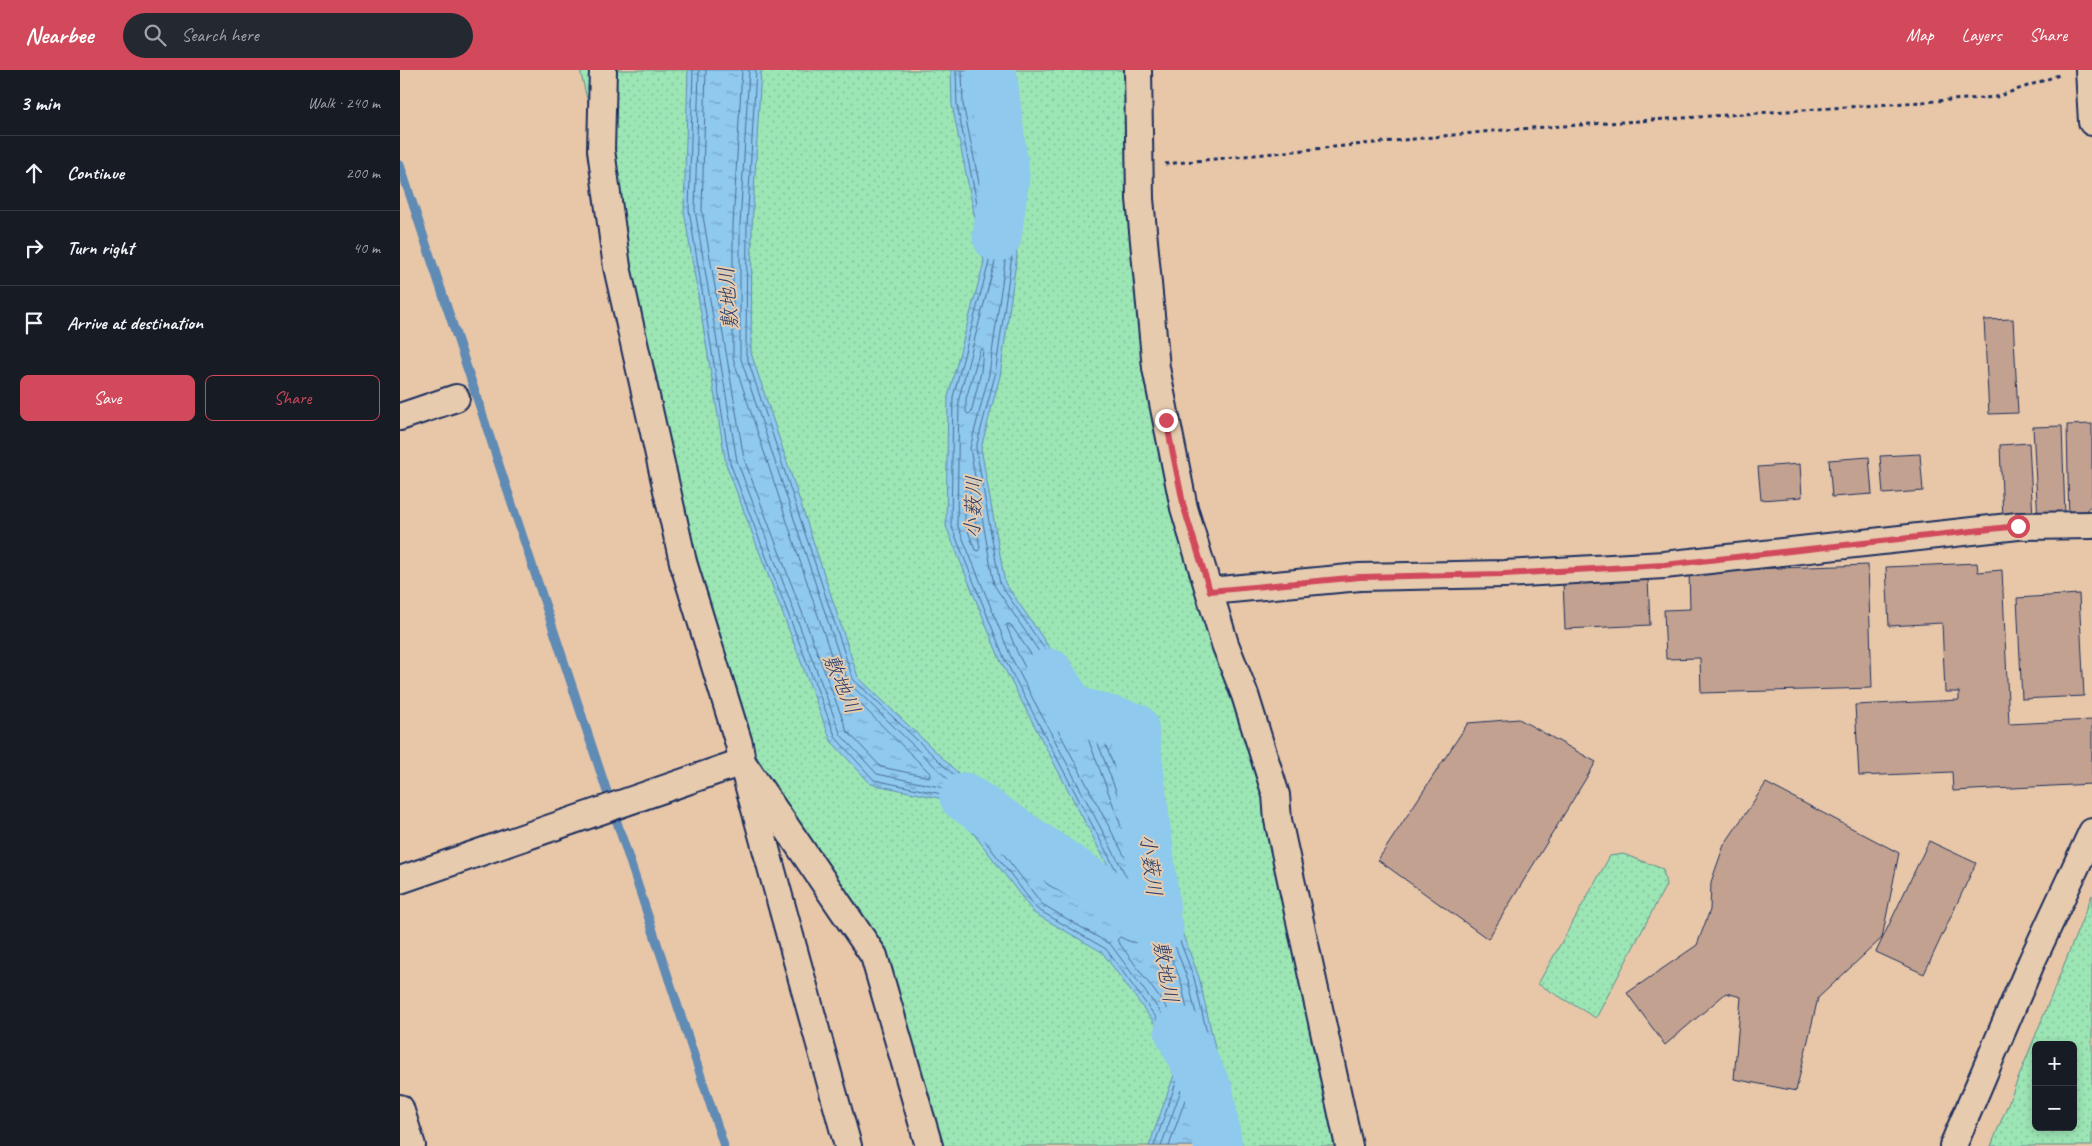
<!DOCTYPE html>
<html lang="en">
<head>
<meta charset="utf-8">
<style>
	:root { --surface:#171b24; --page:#242831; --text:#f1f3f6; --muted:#9ea1a6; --line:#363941; --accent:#d1495b }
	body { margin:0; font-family:Caveat,"Klee One",sans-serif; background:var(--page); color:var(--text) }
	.controls { position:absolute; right:15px; bottom:15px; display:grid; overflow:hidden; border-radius:8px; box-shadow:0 2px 8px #0003 }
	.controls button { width:45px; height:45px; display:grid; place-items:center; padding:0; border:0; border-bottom:1px solid var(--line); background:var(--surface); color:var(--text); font:25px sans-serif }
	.stop { position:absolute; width:15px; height:15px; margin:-11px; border:4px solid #d1495b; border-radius:50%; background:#fff }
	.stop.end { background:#d1495b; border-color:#fff; box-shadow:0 1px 5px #0008 }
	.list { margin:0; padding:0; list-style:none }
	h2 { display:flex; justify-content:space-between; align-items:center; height:65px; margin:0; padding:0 20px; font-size:21px }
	h2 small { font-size:16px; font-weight:400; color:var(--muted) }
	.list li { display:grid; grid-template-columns:32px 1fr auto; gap:15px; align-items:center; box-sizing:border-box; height:75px; padding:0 20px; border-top:1px solid var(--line) }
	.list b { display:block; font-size:19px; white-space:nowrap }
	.list em { font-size:16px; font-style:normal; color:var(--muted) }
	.actions { display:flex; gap:10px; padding:15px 20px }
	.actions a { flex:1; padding:11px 0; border:1px solid var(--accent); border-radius:8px; text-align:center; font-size:18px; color:var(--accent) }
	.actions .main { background:var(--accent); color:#fff }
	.icon { flex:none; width:28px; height:28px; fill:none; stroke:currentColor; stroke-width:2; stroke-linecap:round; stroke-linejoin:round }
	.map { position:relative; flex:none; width:1692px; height:1076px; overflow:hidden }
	header { display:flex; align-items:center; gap:30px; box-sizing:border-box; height:70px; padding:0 25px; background:var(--accent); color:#fff }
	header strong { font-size:24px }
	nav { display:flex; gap:28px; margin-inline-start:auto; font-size:18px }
	.search { width:350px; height:45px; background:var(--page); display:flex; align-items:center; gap:12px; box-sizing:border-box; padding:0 18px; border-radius:28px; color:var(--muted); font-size:19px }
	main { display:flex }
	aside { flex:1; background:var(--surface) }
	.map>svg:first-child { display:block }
</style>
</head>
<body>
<header>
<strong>Nearbee</strong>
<div class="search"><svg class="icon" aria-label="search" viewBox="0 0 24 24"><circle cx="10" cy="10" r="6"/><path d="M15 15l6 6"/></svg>Search here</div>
<nav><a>Map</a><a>Layers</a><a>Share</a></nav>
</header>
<main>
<aside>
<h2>3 min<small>Walk · 240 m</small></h2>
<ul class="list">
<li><svg class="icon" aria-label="ahead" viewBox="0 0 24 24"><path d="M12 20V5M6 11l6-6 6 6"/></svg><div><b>Continue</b></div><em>200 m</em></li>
<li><svg class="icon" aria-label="right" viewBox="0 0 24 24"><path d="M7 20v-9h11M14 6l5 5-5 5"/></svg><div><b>Turn right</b></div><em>40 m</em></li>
<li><svg class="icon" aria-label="arrive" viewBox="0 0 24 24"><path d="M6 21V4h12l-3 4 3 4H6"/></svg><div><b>Arrive at destination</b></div></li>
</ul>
<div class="actions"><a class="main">Save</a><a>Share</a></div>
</aside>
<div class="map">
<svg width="1692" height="1076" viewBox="0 0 1692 1076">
	<defs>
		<pattern id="green-dots" width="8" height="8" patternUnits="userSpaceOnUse" patternTransform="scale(1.25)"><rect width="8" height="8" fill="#9ce5b4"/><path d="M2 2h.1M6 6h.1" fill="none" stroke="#86c59d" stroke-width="1.8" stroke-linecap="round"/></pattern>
		<pattern id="water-ripples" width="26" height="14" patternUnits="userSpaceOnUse" patternTransform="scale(1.25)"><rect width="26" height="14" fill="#8fc9ee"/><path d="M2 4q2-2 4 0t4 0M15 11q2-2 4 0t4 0" fill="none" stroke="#74a4c4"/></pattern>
	</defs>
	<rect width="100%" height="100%" fill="#e8c7a9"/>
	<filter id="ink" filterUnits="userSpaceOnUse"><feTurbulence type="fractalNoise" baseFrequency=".02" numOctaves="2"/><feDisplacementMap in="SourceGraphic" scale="10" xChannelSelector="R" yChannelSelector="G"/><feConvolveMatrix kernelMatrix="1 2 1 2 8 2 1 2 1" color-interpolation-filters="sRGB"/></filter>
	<g filter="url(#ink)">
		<g fill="url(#green-dots)" stroke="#5c8a89" fill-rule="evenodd">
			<polygon points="180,0 742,0 750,328 870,706 949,1076 533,1076 463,870 355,684 241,307 196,65"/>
			<polygon points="1223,784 1263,799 1266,815 1196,948 1138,914 1210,786"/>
			<path d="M1692 825V1076H1591ZM1636 975H1673V1057H1636Z"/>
		</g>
		<polygon fill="url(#water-ripples)" stroke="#618bb4" points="288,0 361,0 352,156 351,283 458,607 604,747 654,806 740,857 601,592 546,456 548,327 584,192 552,35 551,0 590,0 617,185 600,306 581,378 605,513 704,657 799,907 822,1009 809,1022 818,1076 749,1076 780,988 702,882 634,843 548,730 471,714 431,671 326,394 284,141"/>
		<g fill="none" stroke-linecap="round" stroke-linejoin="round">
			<g stroke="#496d98" stroke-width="1">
				<polyline points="293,0 289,140 330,393 436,668 474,710 551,726 637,839 706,879 785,987 754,1076"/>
				<polyline points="299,0 295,140 337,391 441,665 477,704 554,720 555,716 448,612 340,286 340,155 349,0"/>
				<polyline points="306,0 302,140 344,389 447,661 481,697 529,707 530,703 441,615 333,288 333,155 342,0"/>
				<polyline points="356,0 347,156 346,284 453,609 601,750 651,810 734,859 739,860 743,857 743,851 605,590 551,455 553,327 589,192 557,35 556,0"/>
				<path d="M562 0 563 34 595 192 559 328 557 454 611 587 748 848C752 860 745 868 733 865L647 814 596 755 562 723H560L558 725 642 834 711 875 790 982 791 992 761 1076"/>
				<polyline points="579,0 606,185 589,304 570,378 594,515 694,663 788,910 810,1004 800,1016 798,1022 807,1076"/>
				<polyline points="586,0 612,185 595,305 576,378 600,514 700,660 794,908 817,1006 804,1022 813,1076"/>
				<polygon points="583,279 581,302 571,343 568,344 566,342 566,329 580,280"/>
				<polygon points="567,419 570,421 580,478 578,481 575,480 565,453 565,421"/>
				<polygon points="608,554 611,555 687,666 740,806 739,809 736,808 618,584 607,557"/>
				<path d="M757 859 761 860 781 912 793 966 792 969 789 968 717 870 720 867C735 875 748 877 757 859Z"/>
				<polyline points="769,1076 786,1027 789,1025 791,1027 799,1076"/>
			</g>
			<polyline stroke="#618bb4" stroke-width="9" points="0,95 324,1076"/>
			<g stroke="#8fc9ee" stroke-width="49">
				<polyline points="592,0 605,106 597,167"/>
				<polyline points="649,603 672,640 734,657 756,840"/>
				<polyline points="564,727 759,859"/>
				<polyline points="779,961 809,1022 818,1076"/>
			</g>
		</g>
		<g fill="#c2a190" stroke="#1b2f5e">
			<polygon points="1613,249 1618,343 1589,344 1584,250"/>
			<polygon points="1692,354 1692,435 1669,455 1667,355"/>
			<polygon points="1662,356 1665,447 1638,451 1633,357"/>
			<polygon points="1629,373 1633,448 1603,449 1600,375"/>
			<polygon points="1520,384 1523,421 1483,424 1480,386"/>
			<polygon points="1469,387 1472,424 1432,427 1429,390"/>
			<polygon points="1400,394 1402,427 1361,430 1358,397"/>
			<polygon points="1577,493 1578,502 1602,500 1609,654 1692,650 1692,714 1553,721 1552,702 1459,706 1455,635 1559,630 1559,622 1545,622 1542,553 1489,556 1486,497"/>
			<polygon points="1468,495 1472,618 1301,623 1300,588 1266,589 1264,540 1290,539 1289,501"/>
			<polygon points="1248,508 1250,555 1165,559 1163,512"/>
			<polygon points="1679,524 1684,626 1622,629 1617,528"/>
			<polygon points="1119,649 1196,692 1088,869 978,790 1068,653"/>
			<polygon points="1366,713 1499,783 1482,868 1418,928 1396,1021 1334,1009 1341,927 1326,923 1265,975 1227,923 1297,875 1310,840 1311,812 1324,775"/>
			<polygon points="1529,771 1576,793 1524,904 1476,882"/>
		</g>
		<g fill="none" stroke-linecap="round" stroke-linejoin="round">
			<defs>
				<g id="street">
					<polyline points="203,0 201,80 217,197 283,492 339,674 342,692 448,1076"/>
					<polyline points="738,0 740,129 756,298 784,438 825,574 845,625 876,725 878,750 949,1076"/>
					<polyline points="1689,0 1692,52"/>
					<polyline points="0,347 56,328"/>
					<polyline points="810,521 960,507 1104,504 1264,495 1618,456 1692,455"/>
					<polyline points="0,810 342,692 474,886 529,1076"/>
					<polyline points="0,1038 12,1076"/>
					<polyline points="1553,1076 1632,891 1692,762"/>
				</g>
			</defs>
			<use href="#street" stroke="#1b2f5e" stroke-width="30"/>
			<polyline stroke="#1b2f5e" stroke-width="3" stroke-dasharray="4 4" stroke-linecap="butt" points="765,94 1103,60 1596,27 1662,4"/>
			<use href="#street" stroke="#e7cbae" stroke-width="26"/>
		</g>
	</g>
	<g fill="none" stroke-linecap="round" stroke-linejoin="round" filter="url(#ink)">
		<polyline stroke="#d1495b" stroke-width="6" points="766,350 784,438 810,521 960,507 1104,504 1264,495 1618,456"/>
	</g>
	<g text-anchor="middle" stroke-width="4" stroke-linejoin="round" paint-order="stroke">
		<g font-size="21" font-style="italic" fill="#273e6c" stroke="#e7cbae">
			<text transform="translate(328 228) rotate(-94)" y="7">敷地川</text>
			<text transform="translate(573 437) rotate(-88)" y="7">小薮川</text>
			<text transform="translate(442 614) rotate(67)" y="7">敷地川</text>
			<text transform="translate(751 795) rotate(83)" y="7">小薮川</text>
			<text transform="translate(766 902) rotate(80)" y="7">敷地川</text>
		</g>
	</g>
</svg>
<div class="controls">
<button>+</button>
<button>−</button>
</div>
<div class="stop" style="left:1618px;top:456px"></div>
<div class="stop end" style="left:766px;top:350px"></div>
</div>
</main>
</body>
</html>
